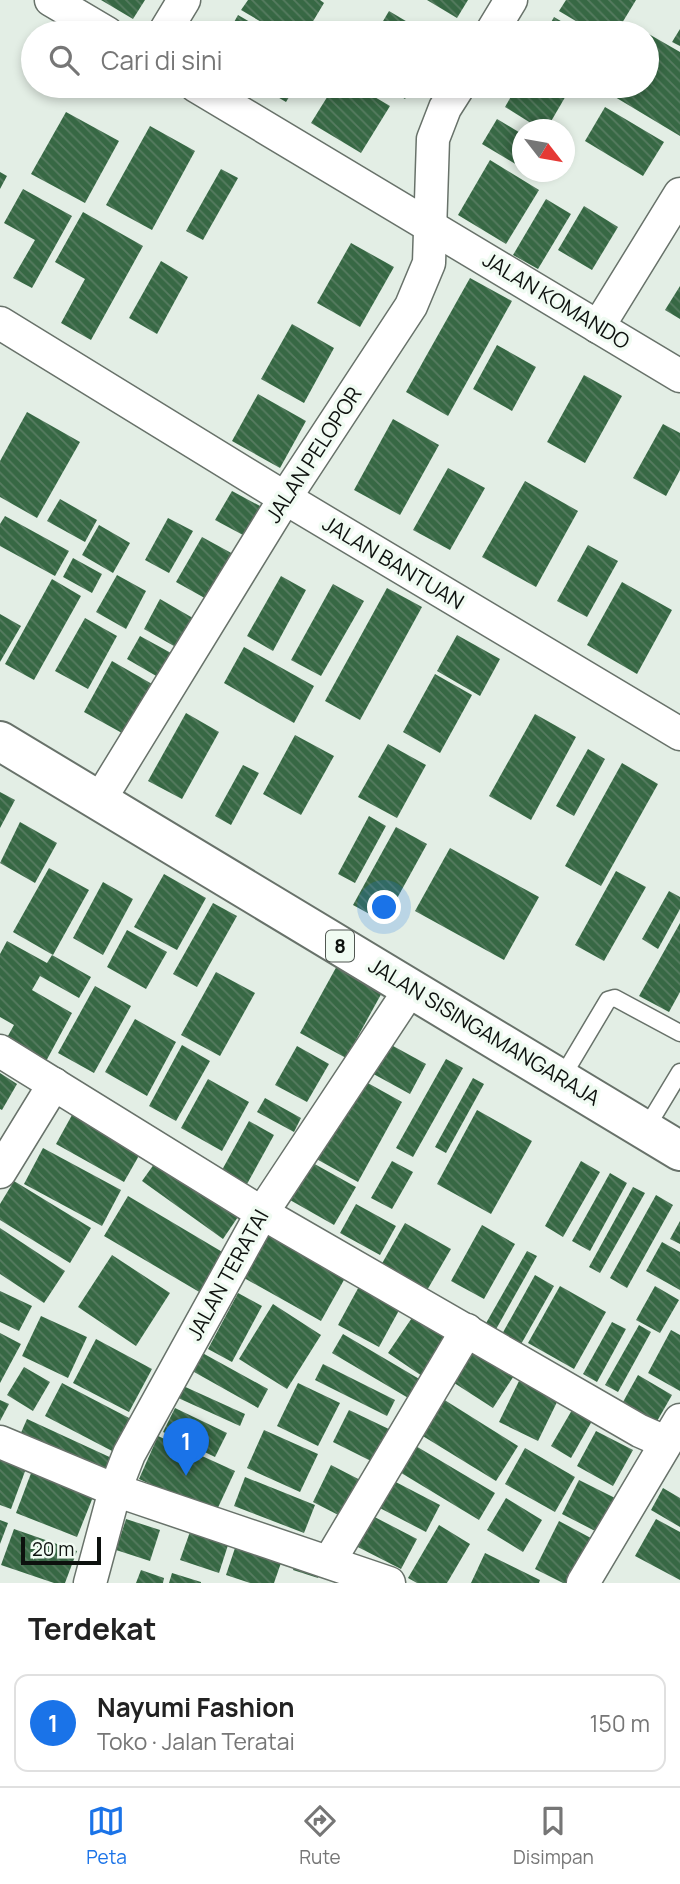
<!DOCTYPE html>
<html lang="id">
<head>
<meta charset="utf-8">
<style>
	:root { --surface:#fff; --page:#f2f2f2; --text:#222; --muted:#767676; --line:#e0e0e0; --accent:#1a73e8 }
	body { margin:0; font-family:Manrope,sans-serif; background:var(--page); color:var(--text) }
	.compass { position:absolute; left:512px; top:119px; width:63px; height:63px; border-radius:50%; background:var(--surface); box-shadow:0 4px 10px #0003; rotate:121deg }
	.scale { position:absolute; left:21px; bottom:18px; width:80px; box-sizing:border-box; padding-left:7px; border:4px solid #0d110e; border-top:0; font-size:19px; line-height:24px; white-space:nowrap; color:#0d110e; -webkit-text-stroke:5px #f0fbf2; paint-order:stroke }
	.you { position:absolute; left:385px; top:908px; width:24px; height:24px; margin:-18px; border:5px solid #fff; border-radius:50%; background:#1a73e8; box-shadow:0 0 0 10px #1a73e833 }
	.badge { display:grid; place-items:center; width:46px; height:46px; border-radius:50%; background:var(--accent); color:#fff; font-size:23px; font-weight:700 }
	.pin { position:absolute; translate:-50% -58px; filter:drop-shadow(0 2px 4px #0008) }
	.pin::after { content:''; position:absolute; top:37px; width:24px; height:21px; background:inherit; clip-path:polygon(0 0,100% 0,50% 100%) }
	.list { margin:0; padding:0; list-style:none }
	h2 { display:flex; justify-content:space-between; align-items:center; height:91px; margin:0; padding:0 28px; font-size:30px }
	h2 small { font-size:23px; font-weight:400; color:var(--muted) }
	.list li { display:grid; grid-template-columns:46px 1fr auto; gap:21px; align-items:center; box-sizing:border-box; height:98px; margin:0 14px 14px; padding:0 14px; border:2px solid var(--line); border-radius:14px }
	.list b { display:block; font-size:26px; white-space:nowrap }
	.list p { margin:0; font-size:23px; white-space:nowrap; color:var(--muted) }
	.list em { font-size:23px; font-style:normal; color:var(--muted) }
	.icon { flex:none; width:38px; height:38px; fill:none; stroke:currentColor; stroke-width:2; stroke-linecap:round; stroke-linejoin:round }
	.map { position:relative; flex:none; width:680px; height:1583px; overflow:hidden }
	.search { position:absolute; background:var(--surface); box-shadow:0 4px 10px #0003; left:21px; right:21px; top:21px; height:77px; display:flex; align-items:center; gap:18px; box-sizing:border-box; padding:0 24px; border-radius:38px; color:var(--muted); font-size:26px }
	.sheet { height:203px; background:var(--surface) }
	nav { display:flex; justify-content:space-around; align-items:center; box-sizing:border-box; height:98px; border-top:2px solid var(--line); background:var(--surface); font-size:19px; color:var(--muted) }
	nav a { display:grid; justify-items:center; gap:4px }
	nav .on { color:var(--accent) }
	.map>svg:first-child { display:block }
</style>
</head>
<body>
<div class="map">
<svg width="680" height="1583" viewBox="0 0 680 1583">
	<defs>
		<pattern id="building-back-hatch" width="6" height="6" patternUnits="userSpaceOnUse" patternTransform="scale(1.75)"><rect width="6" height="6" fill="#376844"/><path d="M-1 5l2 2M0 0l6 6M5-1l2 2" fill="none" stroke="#577c61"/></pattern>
	</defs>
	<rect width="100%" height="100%" fill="#e3eee5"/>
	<g fill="url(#building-back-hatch)">
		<polygon points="101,0 145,0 133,19"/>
		<polygon points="248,0 320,0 324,3 306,33 280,33 241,10"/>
		<polygon points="427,0 468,0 457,18"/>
		<polygon points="566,0 636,0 616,33 596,33 559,11"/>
		<polygon points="389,11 426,33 376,33"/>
		<polygon points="238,15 269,33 228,33"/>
		<polygon points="554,17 581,33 545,33"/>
		<polygon points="680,29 680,46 672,42"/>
		<polygon points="647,33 680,52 680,136 610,94 615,86 647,86"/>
		<polygon points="259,86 296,86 286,102"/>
		<polygon points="334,86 356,86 390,106 361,153 311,123"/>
		<polygon points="383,86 413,86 405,99"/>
		<polygon points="517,86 570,86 571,87 546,130 542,130 505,107"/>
		<polygon points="605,107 664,142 643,176 585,141"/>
		<polygon points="66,112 119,141 85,203 31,174"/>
		<polygon points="497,119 522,134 522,168 482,144"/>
		<polygon points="150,126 195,151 152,230 106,205"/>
		<polygon points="490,160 539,190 506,244 458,215"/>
		<polygon points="221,169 238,178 203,240 186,231"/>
		<polygon points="0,172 7,176 0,189"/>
		<polygon points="23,189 72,216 32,288 13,278 35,240 4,223"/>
		<polygon points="546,199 571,214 538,269 513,255"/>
		<polygon points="584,206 618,227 592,270 558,250"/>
		<polygon points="83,212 143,246 91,340 61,323 85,279 55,262"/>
		<polygon points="351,243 394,267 360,327 317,303"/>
		<polygon points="161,261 188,277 157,334 129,318"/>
		<polygon points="470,278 512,301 448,416 406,392"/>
		<polygon points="680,286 680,319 665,310"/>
		<polygon points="292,324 334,348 304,403 261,379"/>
		<polygon points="497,345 536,367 512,411 473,389"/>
		<polygon points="584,375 622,396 585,463 547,442"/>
		<polygon points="258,394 306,421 280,468 232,441"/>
		<polygon points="27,412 80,442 37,518 0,497 0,461"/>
		<polygon points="393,419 439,445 400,515 354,490"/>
		<polygon points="663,424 680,433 680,470 666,496 633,478"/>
		<polygon points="448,468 485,488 450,550 413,530"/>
		<polygon points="525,481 578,511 536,587 482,557"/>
		<polygon points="232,491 273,513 256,542 215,520"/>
		<polygon points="60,499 97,520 85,542 47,521"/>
		<polygon points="5,516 69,551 55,576 0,546 0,524"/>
		<polygon points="168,518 193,531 169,573 145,560"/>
		<polygon points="99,525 130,543 113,573 82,555"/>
		<polygon points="202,537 235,555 210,601 176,582"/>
		<polygon points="588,545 618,561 587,617 557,601"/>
		<polygon points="73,558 102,574 92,593 63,577"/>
		<polygon points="117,575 146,591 126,629 96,612"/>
		<polygon points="281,576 306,590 273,651 247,636"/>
		<polygon points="52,579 81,596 34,680 5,664"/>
		<polygon points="622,582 672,610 637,674 587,645"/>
		<polygon points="333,584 364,601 321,676 291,660"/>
		<polygon points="387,588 422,607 360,720 325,701"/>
		<polygon points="160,599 198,621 181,650 144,629"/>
		<polygon points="0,614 21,626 0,662"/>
		<polygon points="85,618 117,636 88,689 55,671"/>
		<polygon points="457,635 500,659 480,696 437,671"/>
		<polygon points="140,636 171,653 158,677 127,659"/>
		<polygon points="244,647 314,686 294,723 224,683"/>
		<polygon points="112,661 159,688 131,738 84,712"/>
		<polygon points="435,674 472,695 440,753 403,732"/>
		<polygon points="186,713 219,732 182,799 148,781"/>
		<polygon points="535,714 576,737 531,820 489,796"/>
		<polygon points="295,735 334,756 301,815 263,794"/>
		<polygon points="388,744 426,765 397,818 358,797"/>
		<polygon points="588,749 605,759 574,816 556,806"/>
		<polygon points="622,763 658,784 601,886 565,866"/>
		<polygon points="243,765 259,773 231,825 215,816"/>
		<polygon points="0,792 15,800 0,828"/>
		<polygon points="369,816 386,826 355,883 338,874"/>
		<polygon points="20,822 57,843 35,883 0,863"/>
		<polygon points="396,827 427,844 384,922 353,905"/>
		<polygon points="450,848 539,897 504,960 415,911"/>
		<polygon points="49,868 89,890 53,955 13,932"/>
		<polygon points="616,871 646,887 604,961 575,945"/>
		<polygon points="164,874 206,898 177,950 134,927"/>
		<polygon points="103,882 133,899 103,955 73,938"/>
		<polygon points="669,891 680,897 680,909 658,949 642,939"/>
		<polygon points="213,903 237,916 197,987 173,974"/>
		<polygon points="680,923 680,992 669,1012 639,996"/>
		<polygon points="127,930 167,952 146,989 107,967"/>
		<polygon points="7,941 47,963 52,955 91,977 79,998 40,976 32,990 72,1013 44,1065 4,1043 14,1025 0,1017 0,954"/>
		<polygon points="338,964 384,989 346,1058 300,1033"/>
		<polygon points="216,972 255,993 220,1056 181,1035"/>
		<polygon points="95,986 131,1006 94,1073 58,1053"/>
		<polygon points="135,1019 176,1042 147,1096 105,1072"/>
		<polygon points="384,1041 426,1064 410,1094 368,1071"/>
		<polygon points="182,1045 210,1061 176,1121 149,1106"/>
		<polygon points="297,1046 329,1064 307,1102 275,1085"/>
		<polygon points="446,1059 463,1068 413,1157 396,1148"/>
		<polygon points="0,1073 17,1084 2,1110 0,1109"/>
		<polygon points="357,1077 402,1102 358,1182 311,1156"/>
		<polygon points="473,1078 484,1084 446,1153 435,1147"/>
		<polygon points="208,1079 249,1102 222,1151 181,1128"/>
		<polygon points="265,1098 301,1118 294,1132 257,1112"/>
		<polygon points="77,1106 145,1145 124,1182 56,1144"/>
		<polygon points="477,1110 532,1141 491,1214 437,1184"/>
		<polygon points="249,1121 274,1135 247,1184 222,1170"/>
		<polygon points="43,1148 121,1190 102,1226 24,1184"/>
		<polygon points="162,1153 242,1211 223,1239 142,1181"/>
		<polygon points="392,1161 413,1172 392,1209 371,1198"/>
		<polygon points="581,1161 600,1172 563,1237 545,1226"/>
		<polygon points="311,1162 356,1187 334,1225 290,1200"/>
		<polygon points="610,1173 627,1183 590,1251 572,1241"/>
		<polygon points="14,1181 91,1228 70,1263 0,1220 0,1204"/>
		<polygon points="633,1187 645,1193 600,1273 589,1267"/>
		<polygon points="656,1195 673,1205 627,1288 610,1278"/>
		<polygon points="128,1196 224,1253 201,1293 104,1236"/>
		<polygon points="356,1204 396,1226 380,1255 340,1233"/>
		<polygon points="680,1221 680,1244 670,1239"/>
		<polygon points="405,1223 451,1249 426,1292 380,1267"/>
		<polygon points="266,1224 349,1271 321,1321 237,1274"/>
		<polygon points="482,1225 515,1244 484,1299 451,1281"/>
		<polygon points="0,1228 65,1271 44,1303 0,1274"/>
		<polygon points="662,1242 680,1252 680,1290 646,1271"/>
		<polygon points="527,1251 537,1256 495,1331 485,1325"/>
		<polygon points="112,1255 170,1293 136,1346 78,1307"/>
		<polygon points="535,1275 554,1286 520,1346 501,1336"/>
		<polygon points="362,1281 403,1303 379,1347 338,1325"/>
		<polygon points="560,1286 606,1312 574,1369 528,1343"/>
		<polygon points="655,1286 679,1300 660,1333 636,1320"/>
		<polygon points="0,1291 32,1306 19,1331 0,1322"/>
		<polygon points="238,1293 262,1306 232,1362 208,1349"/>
		<polygon points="273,1304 321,1335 287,1389 239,1359"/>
		<polygon points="418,1309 455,1333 425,1378 388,1353"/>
		<polygon points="41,1316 87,1337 68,1378 22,1356"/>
		<polygon points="612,1322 626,1329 597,1382 583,1374"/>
		<polygon points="639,1325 651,1332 618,1392 605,1385"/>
		<polygon points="671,1330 680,1335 680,1391 648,1373"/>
		<polygon points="0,1333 21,1344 0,1383"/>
		<polygon points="343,1334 421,1380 410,1399 332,1353"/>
		<polygon points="96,1339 152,1369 129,1412 73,1383"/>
		<polygon points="472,1342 517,1371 493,1408 448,1379"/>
		<polygon points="197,1350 268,1389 258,1408 187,1368"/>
		<polygon points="323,1364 395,1400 387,1416 315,1380"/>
		<polygon points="24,1367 50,1382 33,1411 7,1395"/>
		<polygon points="638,1375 672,1395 652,1430 618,1411"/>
		<polygon points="519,1381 558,1400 538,1441 499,1422"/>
		<polygon points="62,1383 131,1419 114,1452 45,1416"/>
		<polygon points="298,1383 340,1403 318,1446 277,1426"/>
		<polygon points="181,1385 245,1414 240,1426 176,1397"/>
		<polygon points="435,1394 518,1446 496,1481 413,1430"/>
		<polygon points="0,1400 9,1404 0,1421"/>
		<polygon points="175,1408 227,1433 215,1457 163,1432"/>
		<polygon points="349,1410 393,1431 377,1464 333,1442"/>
		<polygon points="572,1410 592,1421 571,1458 551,1446"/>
		<polygon points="27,1419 116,1460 109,1475 20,1435"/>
		<polygon points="264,1430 318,1454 300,1492 247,1468"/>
		<polygon points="596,1431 633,1450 613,1486 577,1466"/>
		<polygon points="158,1436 235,1471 215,1514 139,1479"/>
		<polygon points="409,1442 495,1493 479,1520 393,1468"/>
		<polygon points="525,1448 575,1477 555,1512 505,1484"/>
		<polygon points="0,1456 27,1466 11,1509 0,1505"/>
		<polygon points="331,1465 368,1484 350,1521 313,1502"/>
		<polygon points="33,1468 95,1492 77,1537 16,1513"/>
		<polygon points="245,1477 315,1505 304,1533 234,1506"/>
		<polygon points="388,1478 440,1505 426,1532 374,1505"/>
		<polygon points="579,1480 617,1499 599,1533 562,1514"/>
		<polygon points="663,1488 680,1498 680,1527 651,1510"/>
		<polygon points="506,1498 542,1520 523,1552 487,1530"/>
		<polygon points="363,1511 417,1539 401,1569 348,1542"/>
		<polygon points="126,1519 160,1530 150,1561 116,1550"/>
		<polygon points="656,1519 680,1532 680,1580 635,1556"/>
		<polygon points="0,1520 8,1523 0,1544"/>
		<polygon points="559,1521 602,1544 582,1583 563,1583 535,1569"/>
		<polygon points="439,1525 470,1544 447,1583 417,1583 408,1578"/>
		<polygon points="14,1529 77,1551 65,1583 54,1583 1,1565"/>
		<polygon points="191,1529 229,1542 219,1573 180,1560"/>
		<polygon points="236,1545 282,1560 274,1583 250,1583 226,1575"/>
		<polygon points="485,1553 540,1580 539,1583 471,1583"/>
		<polygon points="298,1557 322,1565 318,1578 293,1570"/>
		<polygon points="141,1570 164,1578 163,1583 136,1583"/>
		<polygon points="172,1573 201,1582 201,1583 169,1583"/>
	</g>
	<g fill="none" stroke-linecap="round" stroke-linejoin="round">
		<defs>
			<g id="service">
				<polyline points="561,1079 608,1000 615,998 680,1033"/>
				<polyline points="645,1130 680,1072"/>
			</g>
			<g id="minor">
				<polyline points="51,0 107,33"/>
				<polyline points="164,33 184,0"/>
				<polyline points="491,33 511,0"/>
				<polyline points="196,86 680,376"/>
				<polyline points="0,323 285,498 680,734"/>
				<polyline points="598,327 680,194"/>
				<polyline points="99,801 285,498 411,306 429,263 433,139 445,108 459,86"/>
				<polyline points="0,1051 262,1213 640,1431 665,1442"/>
				<polyline points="0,1172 54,1084"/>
				<polyline points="0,1442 115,1490 389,1583"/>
				<polyline points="329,1562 467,1330"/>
				<polyline points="90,1583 115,1490 129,1454 262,1213 411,988"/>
				<polyline points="583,1583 680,1420"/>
			</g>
			<polyline id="trunk" points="0,741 680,1151"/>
		</defs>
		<use href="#service" stroke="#68726a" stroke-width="19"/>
		<use href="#minor" stroke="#68726a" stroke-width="35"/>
		<use href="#trunk" stroke="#68726a" stroke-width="42"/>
		<use href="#service" stroke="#fff" stroke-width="16"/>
		<use href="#minor" stroke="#fff" stroke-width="32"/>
		<use href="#trunk" stroke="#fff" stroke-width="38"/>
	</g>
	<g text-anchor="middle" stroke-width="7" stroke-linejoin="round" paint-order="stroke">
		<rect fill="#f0fbf2" stroke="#515752" stroke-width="2" x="326" y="930.5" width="28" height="31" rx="5"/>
		<g font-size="19" font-weight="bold" fill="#0d110e">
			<text x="340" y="953">8</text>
		</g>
		<g font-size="21" fill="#0d110e" stroke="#f0fbf2">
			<text transform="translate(556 301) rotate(31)" y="7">JALAN KOMANDO</text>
			<text transform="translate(314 455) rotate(-57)" y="7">JALAN PELOPOR</text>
			<text transform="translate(393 563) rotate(31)" y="7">JALAN BANTUAN</text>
			<text transform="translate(484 1032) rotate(31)" y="7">JALAN SISINGAMANGARAJA</text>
			<text transform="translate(228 1275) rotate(-61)" y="7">JALAN TERATAI</text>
		</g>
	</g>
</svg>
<svg class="compass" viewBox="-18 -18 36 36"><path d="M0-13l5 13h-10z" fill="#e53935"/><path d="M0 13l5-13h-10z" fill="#767676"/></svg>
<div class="scale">20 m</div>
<div class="you"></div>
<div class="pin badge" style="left:186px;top:1476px">1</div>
<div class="search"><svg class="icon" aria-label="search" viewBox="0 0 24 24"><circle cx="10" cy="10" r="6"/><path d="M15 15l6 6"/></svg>Cari di sini</div>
</div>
<section class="sheet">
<h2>Terdekat<small></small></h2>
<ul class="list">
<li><span class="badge">1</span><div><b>Nayumi Fashion</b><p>Toko · Jalan Teratai</p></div><em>150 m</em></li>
</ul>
</section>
<nav>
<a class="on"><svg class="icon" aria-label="map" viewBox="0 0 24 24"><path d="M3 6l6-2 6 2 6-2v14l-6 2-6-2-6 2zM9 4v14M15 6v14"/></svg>Peta</a>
<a><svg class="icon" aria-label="directions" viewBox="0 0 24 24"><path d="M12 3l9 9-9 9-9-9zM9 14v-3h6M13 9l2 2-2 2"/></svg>Rute</a>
<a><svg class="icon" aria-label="saved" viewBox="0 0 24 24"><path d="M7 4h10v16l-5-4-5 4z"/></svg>Disimpan</a>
</nav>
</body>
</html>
